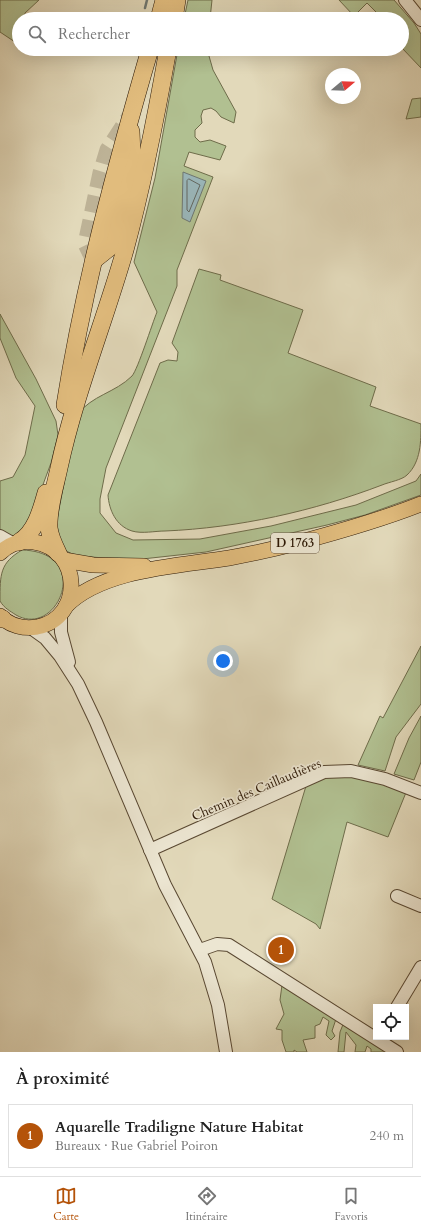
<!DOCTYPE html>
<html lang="fr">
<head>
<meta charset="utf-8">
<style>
	:root { --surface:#fff; --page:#f6f6f6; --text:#222; --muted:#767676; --line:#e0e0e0; --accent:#b45309 }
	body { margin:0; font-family:Cardo,serif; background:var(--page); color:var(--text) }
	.controls { position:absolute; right:12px; bottom:12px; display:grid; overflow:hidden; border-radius:0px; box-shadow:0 4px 16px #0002 }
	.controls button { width:36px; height:36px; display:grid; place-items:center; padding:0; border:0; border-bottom:1px solid var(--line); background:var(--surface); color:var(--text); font:20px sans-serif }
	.compass { position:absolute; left:325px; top:68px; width:36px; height:36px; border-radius:50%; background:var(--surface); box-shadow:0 4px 16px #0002; rotate:71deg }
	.you { position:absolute; left:223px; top:661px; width:14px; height:14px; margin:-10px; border:3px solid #fff; border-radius:50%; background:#1a73e8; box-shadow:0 0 0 6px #1a73e833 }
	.badge { display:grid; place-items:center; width:26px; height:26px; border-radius:50%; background:var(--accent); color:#fff; font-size:13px; font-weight:700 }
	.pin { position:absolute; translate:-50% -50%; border:2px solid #fff; box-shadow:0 1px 4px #0006 }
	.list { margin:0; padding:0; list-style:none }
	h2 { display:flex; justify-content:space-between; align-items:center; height:52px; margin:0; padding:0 16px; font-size:17px }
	h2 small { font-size:13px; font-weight:400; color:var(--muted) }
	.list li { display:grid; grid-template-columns:26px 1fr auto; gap:12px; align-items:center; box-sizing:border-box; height:64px; margin:0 8px 8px; padding:0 8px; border:1px solid var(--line); border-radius:0px }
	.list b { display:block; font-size:15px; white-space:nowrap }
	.list p { margin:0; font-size:13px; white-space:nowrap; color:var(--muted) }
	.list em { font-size:13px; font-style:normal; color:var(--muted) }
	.icon { flex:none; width:22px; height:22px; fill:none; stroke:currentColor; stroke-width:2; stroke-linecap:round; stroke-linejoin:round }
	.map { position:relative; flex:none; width:421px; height:1052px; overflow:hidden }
	.search { position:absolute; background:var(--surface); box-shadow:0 4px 16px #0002; left:12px; right:12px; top:12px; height:44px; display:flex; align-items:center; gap:10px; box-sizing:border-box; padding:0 14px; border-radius:22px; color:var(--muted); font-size:15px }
	.sheet { height:124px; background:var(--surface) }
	nav { display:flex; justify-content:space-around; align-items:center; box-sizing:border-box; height:56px; border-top:1px solid var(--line); background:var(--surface); font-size:11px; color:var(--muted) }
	nav a { display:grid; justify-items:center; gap:2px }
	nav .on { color:var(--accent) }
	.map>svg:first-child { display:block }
</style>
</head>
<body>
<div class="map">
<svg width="421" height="1052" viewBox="0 0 421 1052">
	<rect width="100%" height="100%" fill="#e2d9ba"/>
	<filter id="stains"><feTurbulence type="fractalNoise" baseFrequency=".005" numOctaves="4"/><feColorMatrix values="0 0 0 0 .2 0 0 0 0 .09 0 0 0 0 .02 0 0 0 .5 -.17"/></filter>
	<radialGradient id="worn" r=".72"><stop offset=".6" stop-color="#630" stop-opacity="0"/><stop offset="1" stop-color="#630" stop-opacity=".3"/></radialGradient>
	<g fill="#b1c091" stroke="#6e6c4a">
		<polygon points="0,0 39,0 25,13 25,19 19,19 19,38 15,42 0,32"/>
		<polygon points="188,0 212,0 210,19 184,19"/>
		<polygon points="339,0 394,0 414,23 421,34 421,68 402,48 402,19 374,19 378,14 367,3 354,16"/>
		<path d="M178 49H207L213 70 236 112 234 123 221 117 216 111 211 108 203 110 201 116 202 123 195 130V137L200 142 210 140 226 146 220 160 189 152 184 166 213 177 177 270V286L106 468 100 499V513L116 533 133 540 200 539 271 526 356 505 416 481 421 474V495L365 515 327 525 206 552 133 560 77 556 64 550 58 535 57 520 77 415C92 395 115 393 132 376 138 369 152 324 157 312L134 262 155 178Z"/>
		<polygon points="421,98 421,117 406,119 412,99"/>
		<path d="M199 269 221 275 220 280 303 310 288 353 376 387 370 406 421 424C421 441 421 462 407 475 402 480 389 482 382 485 314 511 238 528 165 531 155 531 142 534 132 531 116 526 109 510 108 495L160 363 168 360 177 361 178 352 172 343Z"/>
		<polygon points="0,314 36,379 56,421 58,435 51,463 28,525 18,535 12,536 0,531 0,481 13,477 25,455 35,406 16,378 0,338"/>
		<path d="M22 550C94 552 58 639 16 615 10 611 4 608 0 601 0 574 0 563 22 550Z"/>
		<polygon points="421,646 421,704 396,737 385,771 358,765 380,716 383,718"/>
		<polygon points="421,716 421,762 414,780 394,774 409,738"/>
		<polygon points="330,775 360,777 407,790 388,837 347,822 320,929 316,924 272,899 306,786"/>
		<polygon points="282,985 336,1019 332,1031 335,1036 331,1040 326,1035 329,1021 323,1017 320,1024 315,1026 315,1038 303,1040 307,1052 297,1052 294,1050 294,1052 286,1052 282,1040 282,1030 276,1029 284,1014 280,1000"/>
		<polygon points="344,1022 385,1051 385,1052 371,1052 371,1049 367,1046 365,1052 355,1052 356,1045 346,1032 344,1052 338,1052 340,1032"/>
	</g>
	<polygon fill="#9ab7bb" stroke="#6e7772" points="183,172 206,181 190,222 182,218"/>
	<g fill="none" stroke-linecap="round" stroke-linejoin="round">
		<polygon stroke="#626760" stroke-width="1" points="189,179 200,185 189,212 187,210 187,181"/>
		<polyline stroke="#6e7772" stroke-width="2.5" points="145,8 147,0"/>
		<polyline stroke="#bdb296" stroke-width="17" stroke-dasharray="17 8" stroke-linecap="butt" points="94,260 86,244 101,173 108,150 129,118"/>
		<defs>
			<g id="minor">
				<polyline points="405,0 421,20"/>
				<polyline points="0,536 14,544"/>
				<polyline points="61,613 61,632 69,662"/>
				<polyline points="31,628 45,638 60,656 78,684 96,722 165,885 205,962 218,1005 226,1052"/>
				<polyline points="150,850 324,772 351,771 385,779 421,793"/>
				<polyline points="397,896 421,906"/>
				<polyline points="200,950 217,944 229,945 397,1052"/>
				<polyline points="397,1007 421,967"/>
			</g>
			<g id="major">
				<path d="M0 553C9 544 21 540 34 542 82 549 84 618 37 627 24 629 10 626 0 616"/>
				<polyline points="64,560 93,565 144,566"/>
				<path d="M66 606C102 569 179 566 229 558 251 554 274 549 297 543 338 532 381 520 421 504"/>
			</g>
			<g id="highway">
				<polyline points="159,19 164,0"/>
				<polyline points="174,19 177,0"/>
				<polyline points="94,260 109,248 121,205 132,156 131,131"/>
				<path d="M65 405C84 284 116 166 150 49"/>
				<path d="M19 542C35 533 41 511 46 493"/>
				<path d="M58 553C54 545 50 537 49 528 48 508 55 487 59 468 75 394 104 323 125 250 143 184 156 117 168 49"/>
				<polyline points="0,619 3,619"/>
			</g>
		</defs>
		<use href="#minor" stroke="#594832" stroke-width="14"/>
		<use href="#major" stroke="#2b1704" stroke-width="16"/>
		<use href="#highway" stroke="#2b1704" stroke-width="18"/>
		<use href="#minor" stroke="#ece6d2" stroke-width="12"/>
		<use href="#major" stroke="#e1bc7d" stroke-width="15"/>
		<use href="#highway" stroke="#e1bc7d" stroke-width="17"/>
	</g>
	<g text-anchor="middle" stroke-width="3.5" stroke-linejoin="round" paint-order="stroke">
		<rect fill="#ece6d2" stroke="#655542" stroke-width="1" x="271" y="533" width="48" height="20" rx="3"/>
		<g font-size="12" font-weight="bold" fill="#2b1704">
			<text x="295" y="547">D 1763</text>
		</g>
		<g font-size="13" fill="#2b1704" stroke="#ece6d2">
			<text transform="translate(256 789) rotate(-23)" y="5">Chemin des Caillaudières</text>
		</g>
	</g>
	<rect width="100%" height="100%" filter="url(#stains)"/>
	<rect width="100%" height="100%" fill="url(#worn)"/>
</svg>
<div class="controls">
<button><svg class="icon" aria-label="locate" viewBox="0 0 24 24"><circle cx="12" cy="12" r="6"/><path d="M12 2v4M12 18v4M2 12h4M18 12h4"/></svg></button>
</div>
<svg class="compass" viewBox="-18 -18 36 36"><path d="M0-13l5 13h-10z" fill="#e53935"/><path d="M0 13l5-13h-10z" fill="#767676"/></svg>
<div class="you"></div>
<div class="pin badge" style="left:281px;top:950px">1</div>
<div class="search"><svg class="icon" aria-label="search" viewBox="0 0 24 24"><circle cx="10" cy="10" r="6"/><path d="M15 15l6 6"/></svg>Rechercher</div>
</div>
<section class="sheet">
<h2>À proximité<small></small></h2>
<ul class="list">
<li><span class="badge">1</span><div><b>Aquarelle Tradiligne Nature Habitat</b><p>Bureaux · Rue Gabriel Poiron</p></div><em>240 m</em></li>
</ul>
</section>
<nav>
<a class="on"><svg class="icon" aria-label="map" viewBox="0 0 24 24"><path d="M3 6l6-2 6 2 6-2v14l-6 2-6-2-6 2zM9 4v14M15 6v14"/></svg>Carte</a>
<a><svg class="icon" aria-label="directions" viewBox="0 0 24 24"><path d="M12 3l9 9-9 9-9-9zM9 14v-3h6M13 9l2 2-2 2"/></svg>Itinéraire</a>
<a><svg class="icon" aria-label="saved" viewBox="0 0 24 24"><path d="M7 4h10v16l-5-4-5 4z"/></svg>Favoris</a>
</nav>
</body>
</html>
